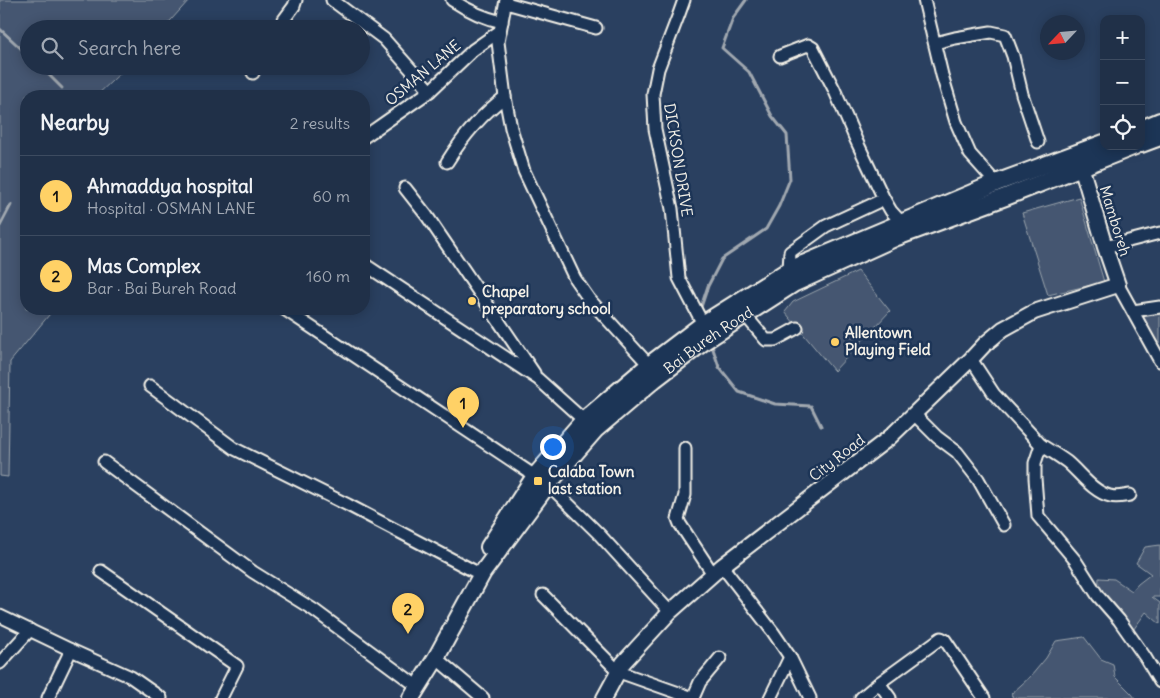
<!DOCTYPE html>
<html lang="en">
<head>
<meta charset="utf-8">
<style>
	:root { --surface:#203048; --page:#28384f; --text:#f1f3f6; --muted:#a2a9b4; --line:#3d4b60; --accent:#ffd166 }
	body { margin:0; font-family:Delius,sans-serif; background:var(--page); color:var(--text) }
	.controls { position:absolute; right:15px; top:15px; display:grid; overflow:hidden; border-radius:10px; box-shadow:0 2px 12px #0003 }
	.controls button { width:45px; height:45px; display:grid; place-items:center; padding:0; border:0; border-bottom:1px solid var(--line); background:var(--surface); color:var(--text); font:25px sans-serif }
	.compass { position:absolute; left:1040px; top:15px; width:45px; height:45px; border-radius:50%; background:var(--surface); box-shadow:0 2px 12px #0003; rotate:244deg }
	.you { position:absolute; left:552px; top:446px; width:18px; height:18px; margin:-12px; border:4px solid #fff; border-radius:50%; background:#1a73e8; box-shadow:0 0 0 8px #1a73e833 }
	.badge { display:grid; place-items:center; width:32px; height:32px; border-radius:50%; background:var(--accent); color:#111; font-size:16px; font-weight:700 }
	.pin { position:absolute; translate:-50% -41px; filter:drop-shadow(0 1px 2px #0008) }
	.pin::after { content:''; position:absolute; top:26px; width:18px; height:15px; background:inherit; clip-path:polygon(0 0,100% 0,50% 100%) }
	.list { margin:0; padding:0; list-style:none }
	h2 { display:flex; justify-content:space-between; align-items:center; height:65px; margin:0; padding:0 20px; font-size:21px }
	h2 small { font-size:16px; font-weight:400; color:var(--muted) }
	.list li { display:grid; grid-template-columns:32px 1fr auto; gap:15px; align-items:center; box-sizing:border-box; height:80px; padding:0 20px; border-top:1px solid var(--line) }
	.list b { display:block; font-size:19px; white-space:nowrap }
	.list p { margin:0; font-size:16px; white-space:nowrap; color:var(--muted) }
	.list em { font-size:16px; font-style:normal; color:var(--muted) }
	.icon { flex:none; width:28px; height:28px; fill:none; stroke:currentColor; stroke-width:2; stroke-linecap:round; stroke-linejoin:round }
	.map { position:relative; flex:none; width:1160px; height:698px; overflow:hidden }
	.search { position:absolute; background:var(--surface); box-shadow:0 2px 12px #0003; left:20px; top:20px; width:350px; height:55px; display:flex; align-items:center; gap:12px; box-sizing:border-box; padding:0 18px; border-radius:28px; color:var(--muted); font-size:19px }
	.panel { position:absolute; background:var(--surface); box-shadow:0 2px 12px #0003; left:20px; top:90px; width:350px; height:225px; border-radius:20px }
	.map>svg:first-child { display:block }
</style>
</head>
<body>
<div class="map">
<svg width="1160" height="698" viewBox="0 0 1160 698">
	<rect width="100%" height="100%" fill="#2a4060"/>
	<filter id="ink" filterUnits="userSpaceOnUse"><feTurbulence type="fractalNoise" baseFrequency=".02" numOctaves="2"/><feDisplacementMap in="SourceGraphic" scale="10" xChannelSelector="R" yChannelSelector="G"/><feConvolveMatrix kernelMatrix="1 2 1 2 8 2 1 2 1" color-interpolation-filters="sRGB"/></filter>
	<g filter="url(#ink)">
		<g fill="#445771" stroke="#9ca4ac">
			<polygon points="0,0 189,0 163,29 29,29 29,66 128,66 96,96 26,96 26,309 54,309 10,362 8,477 0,476"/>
			<polygon points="1079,197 1104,282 1048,295 1022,213"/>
			<polygon points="858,271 890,311 834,371 785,312 793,302"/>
			<polygon points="1160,308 1160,342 1152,343 1137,310"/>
			<polygon points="1160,545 1160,597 1152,597 1160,603 1160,624 1146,612 1131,633 1098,596 1099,578 1114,579 1132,591 1138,584 1151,574 1136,563 1145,547"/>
			<polygon points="1084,637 1101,659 1113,664 1115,677 1132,694 1135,698 1013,698 1011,694 1031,676 1046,658 1056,641"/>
		</g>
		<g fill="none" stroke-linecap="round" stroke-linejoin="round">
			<g stroke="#a1a8b0" stroke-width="3">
				<polyline points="0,29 29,56"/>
				<polyline points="40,66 62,88"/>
				<polyline points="0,226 11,205"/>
				<polyline points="701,307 708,286 722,259 766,229 779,206 790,179 787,135 772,116 749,72 722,48 733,18 746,0"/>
				<polyline points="711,343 719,367 739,392 775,404 811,406 821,426"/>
			</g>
			<defs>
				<g id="minor">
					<polyline points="332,0 384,39 430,91"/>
					<path d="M452 0C467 10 484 18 502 22"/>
					<polyline points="506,0 498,42 505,97 511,128 524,171 575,279 589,299 649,365"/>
					<polyline points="684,0 679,14 658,69 653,94 655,129 672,209 679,278 703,324"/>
					<polyline points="924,0 942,75 956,122 970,154 987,173 996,183"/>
					<polyline points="506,3 596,28"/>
					<polyline points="277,29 294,6 296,0"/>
					<polyline points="935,43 955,38 991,32 1005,35 1013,56 1022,94 1038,142"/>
					<polyline points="780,56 808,45 813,48 834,89 856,140 884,199"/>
					<polyline points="253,73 256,66"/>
					<polyline points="364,137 430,91 473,50 500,31"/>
					<path d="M447 162C462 138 482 114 505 97"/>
					<polyline points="405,188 427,216 534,373"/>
					<polyline points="1105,247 1160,233"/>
					<polyline points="364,264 538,379 588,424"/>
					<polyline points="789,270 790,252 826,226 884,199 891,211 901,222"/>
					<polyline points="1118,285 1160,361"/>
					<polyline points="284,309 535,476"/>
					<polyline points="1133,311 1160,307"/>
					<polyline points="745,315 766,340 775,340 797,328"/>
					<polyline points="971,359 994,394 1041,445"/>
					<polyline points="150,386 235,449 348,505 474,571"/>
					<polyline points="914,414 937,437 957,452 978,479 1004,525"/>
					<polyline points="685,448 685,495 678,519 680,524 713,574"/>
					<polyline points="104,462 253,572 314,610 410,681"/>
					<polyline points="548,484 599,534 670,612"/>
					<path d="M1130 495C1123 496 1117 498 1110 496 1093 492 1080 473 1067 462 1059 456 1049 450 1041 445L1035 463V478L1038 516 1075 560 1098 596 1119 620 1145 657 1160 682"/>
					<polyline points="722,566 773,632 790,657 810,698"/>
					<polyline points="101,571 237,666 221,698"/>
					<polyline points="543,595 619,672 693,698"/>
					<polyline points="0,616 71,650 131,677 161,698"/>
					<polyline points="436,658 483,698"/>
					<polyline points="0,663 30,630"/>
					<polyline points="879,683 941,638 945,640 984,698"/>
					<polyline points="48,698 71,650"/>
					<polyline points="693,698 700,682 720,658"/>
					<polyline points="770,698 790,657"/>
					<polyline points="861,698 879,683 890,698"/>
				</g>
				<polyline id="major" points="604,698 623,663 670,612 722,566 889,438 971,359 985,344 1003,329 1034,312 1118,285 1105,247 1079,159"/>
				<g id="highway">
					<polyline points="1141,129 1160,121"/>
					<polyline points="1141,144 1160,137"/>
					<polyline points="489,547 535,476 583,421 649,365 703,324 789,270 996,183 1104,143"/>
					<path id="s1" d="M411 698 436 658 483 572 548 484 595 430 655 379 706 340 793 284 897 237 1008 196 1135 146"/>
				</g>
			</defs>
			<use href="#minor" stroke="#f4f1e8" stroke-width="15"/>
			<use href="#major" stroke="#f4f1e8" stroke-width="18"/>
			<use href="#highway" stroke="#f4f1e8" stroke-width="20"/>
			<use href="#minor" stroke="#1d3557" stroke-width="11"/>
			<use href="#major" stroke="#1d3557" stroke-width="14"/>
			<use href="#highway" stroke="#1d3557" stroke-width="16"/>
		</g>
	</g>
	<g fill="#ffd166" stroke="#1d3557" stroke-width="2">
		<circle cx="472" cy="301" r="5"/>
		<circle cx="835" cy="342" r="5"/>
		<rect x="533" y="476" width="10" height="10" rx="2.5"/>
	</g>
	<g text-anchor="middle" stroke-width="5" stroke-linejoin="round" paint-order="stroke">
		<g font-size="15" fill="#f4f1e8" stroke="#1d3557">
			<text transform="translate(423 73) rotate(-40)" y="5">OSMAN LANE</text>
			<text transform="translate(678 160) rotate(81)" y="5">DICKSON DRIVE</text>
			<text transform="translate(1115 221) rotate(73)" y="5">Mamboreh</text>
			<text dy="5" stroke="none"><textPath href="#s1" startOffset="471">Bai Bureh Road</textPath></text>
			<text transform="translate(837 458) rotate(-38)" y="5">City Road</text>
		</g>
		<g font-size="15" font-weight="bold" fill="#f4f1e8" stroke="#1d3557" text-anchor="start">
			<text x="482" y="297">Chapel<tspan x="482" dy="17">preparatory school</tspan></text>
			<text x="845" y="338">Allentown<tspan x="845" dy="17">Playing Field</tspan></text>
			<text x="548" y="477">Calaba Town<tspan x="548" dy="17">last station</tspan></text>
		</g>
	</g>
</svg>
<div class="controls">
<button>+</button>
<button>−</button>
<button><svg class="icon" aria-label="locate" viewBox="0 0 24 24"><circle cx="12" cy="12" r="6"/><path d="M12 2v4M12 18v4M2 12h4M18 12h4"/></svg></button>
</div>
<svg class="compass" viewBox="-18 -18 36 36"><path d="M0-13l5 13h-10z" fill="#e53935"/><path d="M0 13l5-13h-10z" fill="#a2a9b4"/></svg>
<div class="you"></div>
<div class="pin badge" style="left:463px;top:428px">1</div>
<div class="pin badge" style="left:408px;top:634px">2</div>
<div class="search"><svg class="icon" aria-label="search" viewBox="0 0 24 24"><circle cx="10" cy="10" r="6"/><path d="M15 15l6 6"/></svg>Search here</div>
<section class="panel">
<h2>Nearby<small>2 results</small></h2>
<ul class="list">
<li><span class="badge">1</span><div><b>Ahmaddya hospital</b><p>Hospital · OSMAN LANE</p></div><em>60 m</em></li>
<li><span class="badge">2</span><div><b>Mas Complex</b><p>Bar · Bai Bureh Road</p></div><em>160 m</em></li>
</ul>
</section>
</div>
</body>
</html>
